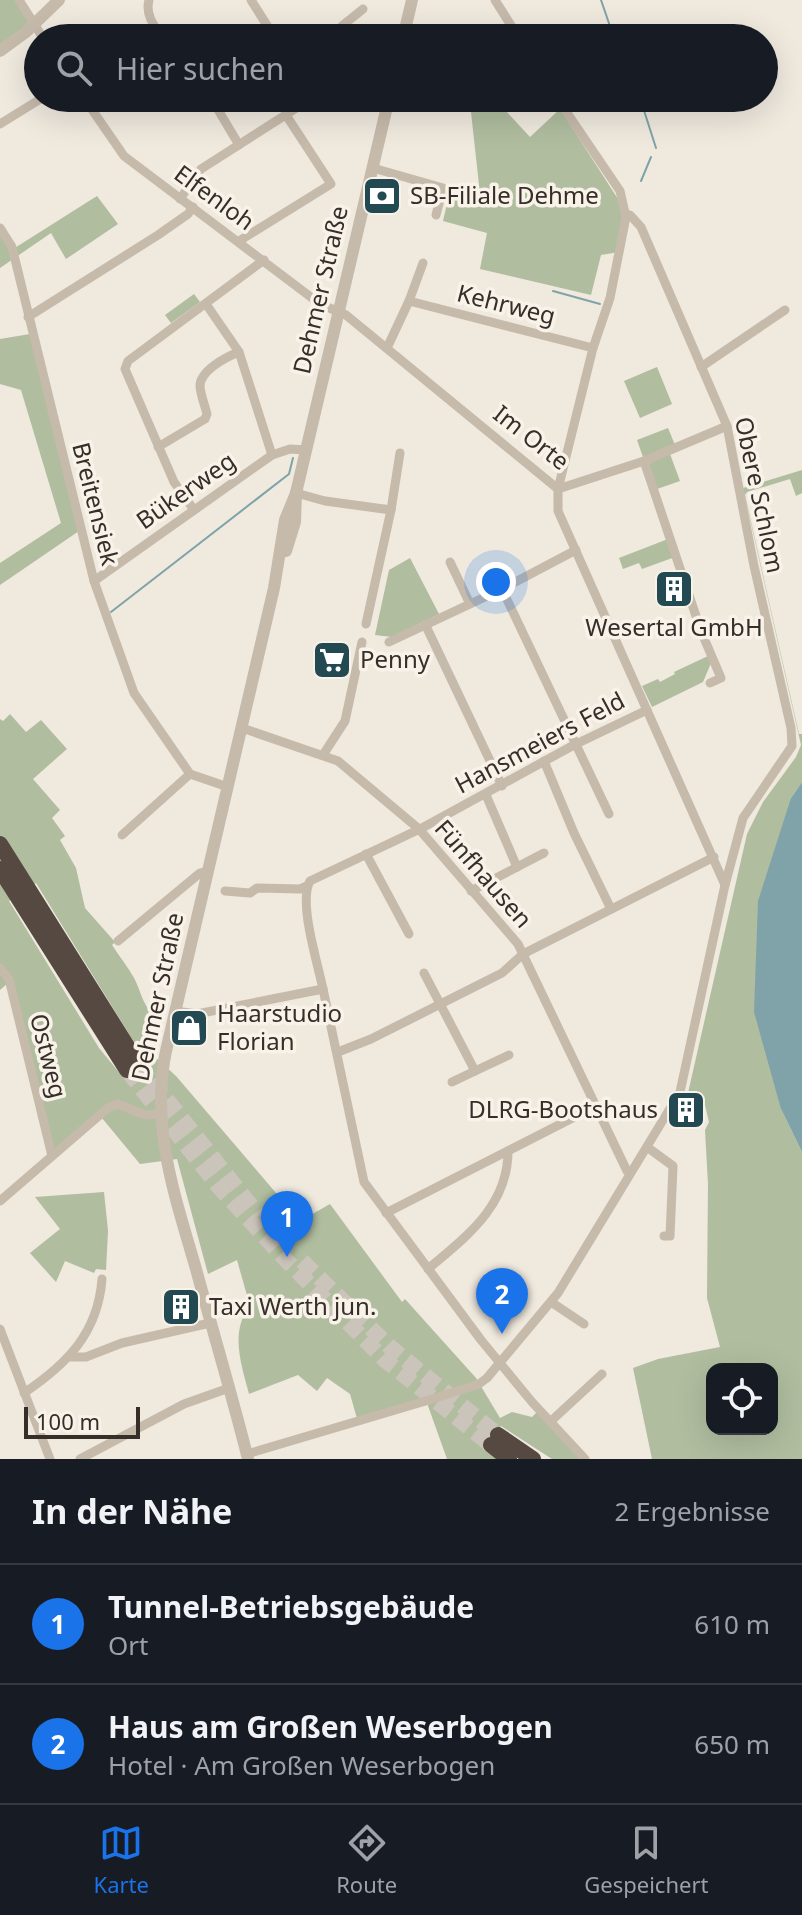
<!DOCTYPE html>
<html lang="de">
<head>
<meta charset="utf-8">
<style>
	:root { --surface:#171b24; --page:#242831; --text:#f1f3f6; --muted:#9ea1a6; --line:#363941; --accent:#1a73e8 }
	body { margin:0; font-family:"Noto Sans",sans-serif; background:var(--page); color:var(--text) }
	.controls { position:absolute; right:24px; bottom:24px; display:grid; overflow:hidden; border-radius:16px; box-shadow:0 8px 32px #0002 }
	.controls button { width:72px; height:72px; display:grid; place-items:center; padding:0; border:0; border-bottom:2px solid var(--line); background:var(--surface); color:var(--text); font:40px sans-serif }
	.scale { position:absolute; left:24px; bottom:20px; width:116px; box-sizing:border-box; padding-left:8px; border:4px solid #352e29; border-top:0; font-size:22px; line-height:28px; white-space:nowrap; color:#352e29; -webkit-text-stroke:6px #f8f2e9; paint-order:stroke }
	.you { position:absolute; left:496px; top:582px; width:28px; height:28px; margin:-20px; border:6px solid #fff; border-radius:50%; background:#1a73e8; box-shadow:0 0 0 12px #1a73e833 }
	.badge { display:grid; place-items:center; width:52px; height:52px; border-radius:50%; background:var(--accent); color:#fff; font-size:26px; font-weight:700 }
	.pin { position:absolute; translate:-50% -66px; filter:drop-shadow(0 2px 4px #0008) }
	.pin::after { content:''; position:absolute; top:42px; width:28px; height:24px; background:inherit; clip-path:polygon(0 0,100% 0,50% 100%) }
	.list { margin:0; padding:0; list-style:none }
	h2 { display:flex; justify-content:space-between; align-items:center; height:104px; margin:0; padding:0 32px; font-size:34px }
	h2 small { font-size:26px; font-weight:400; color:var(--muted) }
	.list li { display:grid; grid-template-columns:52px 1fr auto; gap:24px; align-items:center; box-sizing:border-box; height:120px; padding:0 32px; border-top:2px solid var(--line) }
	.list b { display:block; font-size:30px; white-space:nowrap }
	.list p { margin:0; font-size:26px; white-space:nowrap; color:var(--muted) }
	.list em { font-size:26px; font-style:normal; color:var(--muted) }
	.icon { flex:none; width:44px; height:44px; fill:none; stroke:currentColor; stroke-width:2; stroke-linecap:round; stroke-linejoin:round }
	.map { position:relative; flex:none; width:802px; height:1459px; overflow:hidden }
	.search { position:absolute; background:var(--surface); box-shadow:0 8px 32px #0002; left:24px; right:24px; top:24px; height:88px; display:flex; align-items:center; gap:20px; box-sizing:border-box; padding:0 28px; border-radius:44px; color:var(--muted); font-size:30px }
	.sheet { height:344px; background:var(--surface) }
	nav { display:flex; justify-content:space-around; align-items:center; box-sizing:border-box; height:112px; border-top:2px solid var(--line); background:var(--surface); font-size:22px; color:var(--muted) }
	nav a { display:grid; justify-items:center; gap:4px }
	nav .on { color:var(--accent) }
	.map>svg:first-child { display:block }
</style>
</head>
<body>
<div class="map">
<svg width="802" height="1459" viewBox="0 0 802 1459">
	<rect width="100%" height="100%" fill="#efe9de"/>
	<g fill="#b0bd9f" fill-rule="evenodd">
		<polygon points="0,0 20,0 34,24 0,47"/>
		<polygon points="475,98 494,98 530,137 560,109 618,199 622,216 619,252 601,255 591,295 480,269 487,233 443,221 451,186 480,194 470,103"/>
		<polygon points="97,196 118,224 66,259 51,233 0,268 0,233 10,251"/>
		<polygon points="194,294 200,302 171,323 165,315"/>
		<polygon points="30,334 79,531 0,585 0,563 61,523 21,390 0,384 0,339"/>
		<polygon points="657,367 672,404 640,418 624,381"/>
		<polygon points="668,428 675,445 643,457 637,440"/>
		<polygon points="670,454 680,481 657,489 649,466 652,460"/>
		<path d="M802 470V493L796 496 790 479 747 492 745 495 799 734H802V782L791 798 781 1109 802 1152V1459H652L633 1368 658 1359 720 1347 707 1298 708 1184 705 1130 709 1122 704 1101 688 1093 747 834 763 802 796 757 801 745 743 488ZM712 1369H772V1429H712Z"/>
		<polygon points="668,539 675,557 642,569 639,563 623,569 619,558"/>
		<polygon points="410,558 439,614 392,637 375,635 389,570"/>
		<polygon points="708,656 711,663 703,682 652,707 642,686 658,679 660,682 675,674 674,672"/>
		<path d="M10 714 26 732 41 720 67 749 33 779 60 810 52 818 65 836 60 840 76 868 85 908 115 942 112 945C119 956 128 967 134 978 143 995 143 1013 164 1019L155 1057 176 1076 300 1221 330 1204 402 1302 405 1299 476 1378 500 1418 512 1412 532 1417 538 1411 580 1459H552L501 1426 483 1449 496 1459H447L427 1403 358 1422 350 1394 327 1378 317 1391 298 1375 249 1394C242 1366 229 1332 250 1306L237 1260 208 1274 177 1159 140 1164 97 1112 49 1155 8 983 0 990V719L3 721ZM36 883 145 1060 122 1076 99 1048 9 901Z"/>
		<polygon points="104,1192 108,1231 106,1270 96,1269 94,1273 65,1261 56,1282 30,1253 60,1229 35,1197"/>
	</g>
	<polygon fill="#80a3a9" points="802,782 802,1152 781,1109 754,1012 758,901 791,798"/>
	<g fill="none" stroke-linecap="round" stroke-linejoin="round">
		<g stroke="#80a3a9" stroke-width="2">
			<polyline points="601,0 614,38"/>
			<polyline points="640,98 656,148"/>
			<polyline points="641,181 651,157"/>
			<polyline points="553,291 600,304"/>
			<polyline points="111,612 289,474 293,458"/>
		</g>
		<g stroke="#cac4ba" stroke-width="16" stroke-dasharray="16 8" stroke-linecap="butt">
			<polyline points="137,1062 259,1216"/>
			<polyline points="127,1070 219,1187 286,1260 385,1360 491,1445"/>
			<polyline points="302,1261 390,1347 498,1435"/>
		</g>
		<g stroke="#c6baab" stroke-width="9">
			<polyline points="19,0 43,38"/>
			<path d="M149 0C145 15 154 26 163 38"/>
			<polyline points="251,0 275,38"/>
			<polyline points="495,0 519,38"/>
			<polyline points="348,38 342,26 363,9"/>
			<polyline points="84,98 124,156 320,304 346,315 558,489 644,461 727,426"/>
			<polyline points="206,98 214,103 239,145"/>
			<polyline points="0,124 42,98"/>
			<polyline points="373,168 443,188 436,215"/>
			<polyline points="180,199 201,169 312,98"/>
			<polyline points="626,217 630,215 641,227 727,426 754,566 791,728 792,746 743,818 725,885"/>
			<polyline points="0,228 12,247 94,581 134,693 190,774 228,787"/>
			<polyline points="239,241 331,184 286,115"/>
			<polyline points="409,301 593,348"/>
			<polyline points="206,304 239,352 272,455"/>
			<polyline points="28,317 158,235 188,214 193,207"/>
			<polyline points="387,348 409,301 423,263"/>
			<polyline points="701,367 785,310"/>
			<path d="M158 447 205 419 207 414C205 406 201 396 200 387 199 371 226 357 239 352"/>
			<polyline points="644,461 701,631 721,678 710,683"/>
			<polyline points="296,493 325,501 391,510"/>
			<polyline points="194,510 174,482 125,369 128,361 264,260"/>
			<polyline points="450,562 470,604"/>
			<polyline points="94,581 272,455 290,449 306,450"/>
			<polyline points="502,589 609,814"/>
			<polyline points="366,624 391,510 400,453"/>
			<polyline points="425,624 502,786"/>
			<polyline points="389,642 502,589 576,550"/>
			<polyline points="242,728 338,761 419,829 518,944 627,1171 630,1172"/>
			<polyline points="323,755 345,721 362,642"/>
			<polyline points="544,761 574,833 611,909"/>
			<polyline points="486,795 517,867"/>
			<polyline points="122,835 190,774"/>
			<polyline points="366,854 409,934"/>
			<polyline points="225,891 250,893 257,888 300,889 307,886"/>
			<polyline points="471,891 544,853"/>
			<polyline points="118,941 200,873 208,871"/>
			<polyline points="0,968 9,979 52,1156"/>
			<polyline points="424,973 475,1071 509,1055"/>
			<path d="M323 989C318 964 298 902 310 881L422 828 574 745 647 710"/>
			<polyline points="175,1011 197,1014 323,989 364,1182 481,1340 532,1402 585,1459"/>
			<polyline points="338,1052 371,1039 502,973 523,954 714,857"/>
			<polyline points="452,1082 475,1071"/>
			<polyline points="647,1147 673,1166 670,1236 664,1236"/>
			<polyline points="0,1201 109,1107 118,1104 145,1115 160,1114"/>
			<polyline points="386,1213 596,1106"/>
			<path d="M428 1269C467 1236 508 1206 508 1151"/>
			<polyline points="551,1302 584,1324"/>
			<polyline points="0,1329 50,1459"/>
			<polyline points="70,1357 86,1357 122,1343 210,1323"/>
			<path d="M24 1393C67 1364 98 1333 102 1279"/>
			<polyline points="550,1422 602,1374"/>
			<polyline points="247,1454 429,1400 479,1384 487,1378 558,1293 680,1092 725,885 558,511 558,489 593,348 610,298 626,217 620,191 557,98"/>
			<polyline points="80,1459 184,1404 229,1388"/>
		</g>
		<g stroke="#c6baab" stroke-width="12">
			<polyline points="403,38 412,0"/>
			<polyline points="0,51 26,32 59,0"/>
			<polyline points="286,551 295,522 296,493 389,98"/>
			<path d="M248 1459C232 1395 213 1332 196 1269 175 1196 150 1127 166 1051L274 588 285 520 296 493"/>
		</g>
		<g stroke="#554941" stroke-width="16">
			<polyline points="0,844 137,1062"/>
			<polyline points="0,869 127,1070"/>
			<polyline points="498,1435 533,1459"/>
			<polyline points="491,1445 509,1459"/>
		</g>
	</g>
	<defs>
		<symbol id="bank-square" viewBox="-11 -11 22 22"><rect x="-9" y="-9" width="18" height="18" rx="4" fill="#234a52" stroke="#f8f2e9"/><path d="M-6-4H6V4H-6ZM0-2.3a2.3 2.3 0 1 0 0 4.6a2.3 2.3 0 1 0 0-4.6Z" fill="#fff"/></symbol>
		<symbol id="building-square" viewBox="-11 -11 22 22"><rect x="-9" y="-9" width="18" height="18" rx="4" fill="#234a52" stroke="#f8f2e9"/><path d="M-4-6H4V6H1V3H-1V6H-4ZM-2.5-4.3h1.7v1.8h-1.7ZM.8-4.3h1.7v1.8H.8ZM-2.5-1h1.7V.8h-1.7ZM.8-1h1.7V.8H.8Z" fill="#fff"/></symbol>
		<symbol id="supermarket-square" viewBox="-11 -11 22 22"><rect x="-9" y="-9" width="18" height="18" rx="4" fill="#234a52" stroke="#f8f2e9"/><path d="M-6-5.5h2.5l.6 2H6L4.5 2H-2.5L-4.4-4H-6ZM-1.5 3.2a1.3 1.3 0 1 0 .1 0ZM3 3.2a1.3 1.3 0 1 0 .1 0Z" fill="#fff"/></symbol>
		<symbol id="shop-square" viewBox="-11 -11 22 22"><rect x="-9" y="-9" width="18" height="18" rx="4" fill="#234a52" stroke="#f8f2e9"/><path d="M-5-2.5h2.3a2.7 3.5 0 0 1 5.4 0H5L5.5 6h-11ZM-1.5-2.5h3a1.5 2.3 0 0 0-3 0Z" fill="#fff"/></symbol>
	</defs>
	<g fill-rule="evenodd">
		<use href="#bank-square" x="360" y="174" width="44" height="44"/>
		<use href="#building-square" x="652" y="567" width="44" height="44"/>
		<use href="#supermarket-square" x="310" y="638" width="44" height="44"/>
		<use href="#shop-square" x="167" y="1006" width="44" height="44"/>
		<use href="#building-square" x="664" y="1088" width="44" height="44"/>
		<use href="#building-square" x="159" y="1285" width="44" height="44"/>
	</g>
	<g text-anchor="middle" stroke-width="7" stroke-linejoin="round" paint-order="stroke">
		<g font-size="24" fill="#352e29" stroke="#f8f2e9" text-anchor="start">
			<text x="410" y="204">SB-Filiale Dehme</text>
			<text x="674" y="636" text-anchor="middle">Wesertal GmbH</text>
			<text x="360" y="668">Penny</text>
			<text x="217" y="1022">Haarstudio<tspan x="217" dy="28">Florian</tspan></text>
			<text x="658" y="1118" text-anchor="end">DLRG-Bootshaus</text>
			<text x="209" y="1315">Taxi Werth jun.</text>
		</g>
		<g font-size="24" fill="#352e29" stroke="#f8f2e9">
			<text transform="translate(214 198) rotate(36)" y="8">Elfenloh</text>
			<text transform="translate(321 290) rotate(-77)" y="8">Dehmer Straße</text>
			<text transform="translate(506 305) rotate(14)" y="8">Kehrweg</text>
			<text transform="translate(531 438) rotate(38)" y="8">Im Orte</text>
			<text transform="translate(186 491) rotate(-35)" y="8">Bükerweg</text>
			<text transform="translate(759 495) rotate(78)" y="8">Obere Schlom</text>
			<text transform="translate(95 504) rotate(76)" y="8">Breitensiek</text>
			<text transform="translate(540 743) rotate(-28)" y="8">Hansmeiers Feld</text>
			<text transform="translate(483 874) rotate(49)" y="8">Fünfhausen</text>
			<text transform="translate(158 997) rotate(-78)" y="8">Dehmer Straße</text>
			<text transform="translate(48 1056) rotate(76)" y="8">Ostweg</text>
		</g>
	</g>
</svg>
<div class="controls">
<button><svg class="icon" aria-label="locate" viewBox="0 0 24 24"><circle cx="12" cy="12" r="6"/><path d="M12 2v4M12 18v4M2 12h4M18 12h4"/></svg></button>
</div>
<div class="scale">100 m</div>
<div class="you"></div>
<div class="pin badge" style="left:287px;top:1257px">1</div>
<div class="pin badge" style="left:502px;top:1334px">2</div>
<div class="search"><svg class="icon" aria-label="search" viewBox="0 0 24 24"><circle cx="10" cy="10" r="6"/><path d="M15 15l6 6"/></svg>Hier suchen</div>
</div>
<section class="sheet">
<h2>In der Nähe<small>2 Ergebnisse</small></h2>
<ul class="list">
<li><span class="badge">1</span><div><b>Tunnel-Betriebsgebäude</b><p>Ort</p></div><em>610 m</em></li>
<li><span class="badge">2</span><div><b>Haus am Großen Weserbogen</b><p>Hotel · Am Großen Weserbogen</p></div><em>650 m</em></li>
</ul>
</section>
<nav>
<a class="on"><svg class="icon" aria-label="map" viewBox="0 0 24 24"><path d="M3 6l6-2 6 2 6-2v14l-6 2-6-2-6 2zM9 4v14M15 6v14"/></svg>Karte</a>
<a><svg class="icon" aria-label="directions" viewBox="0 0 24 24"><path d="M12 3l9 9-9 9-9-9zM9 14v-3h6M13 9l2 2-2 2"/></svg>Route</a>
<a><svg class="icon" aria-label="saved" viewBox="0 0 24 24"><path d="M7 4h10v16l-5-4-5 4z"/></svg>Gespeichert</a>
</nav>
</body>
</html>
